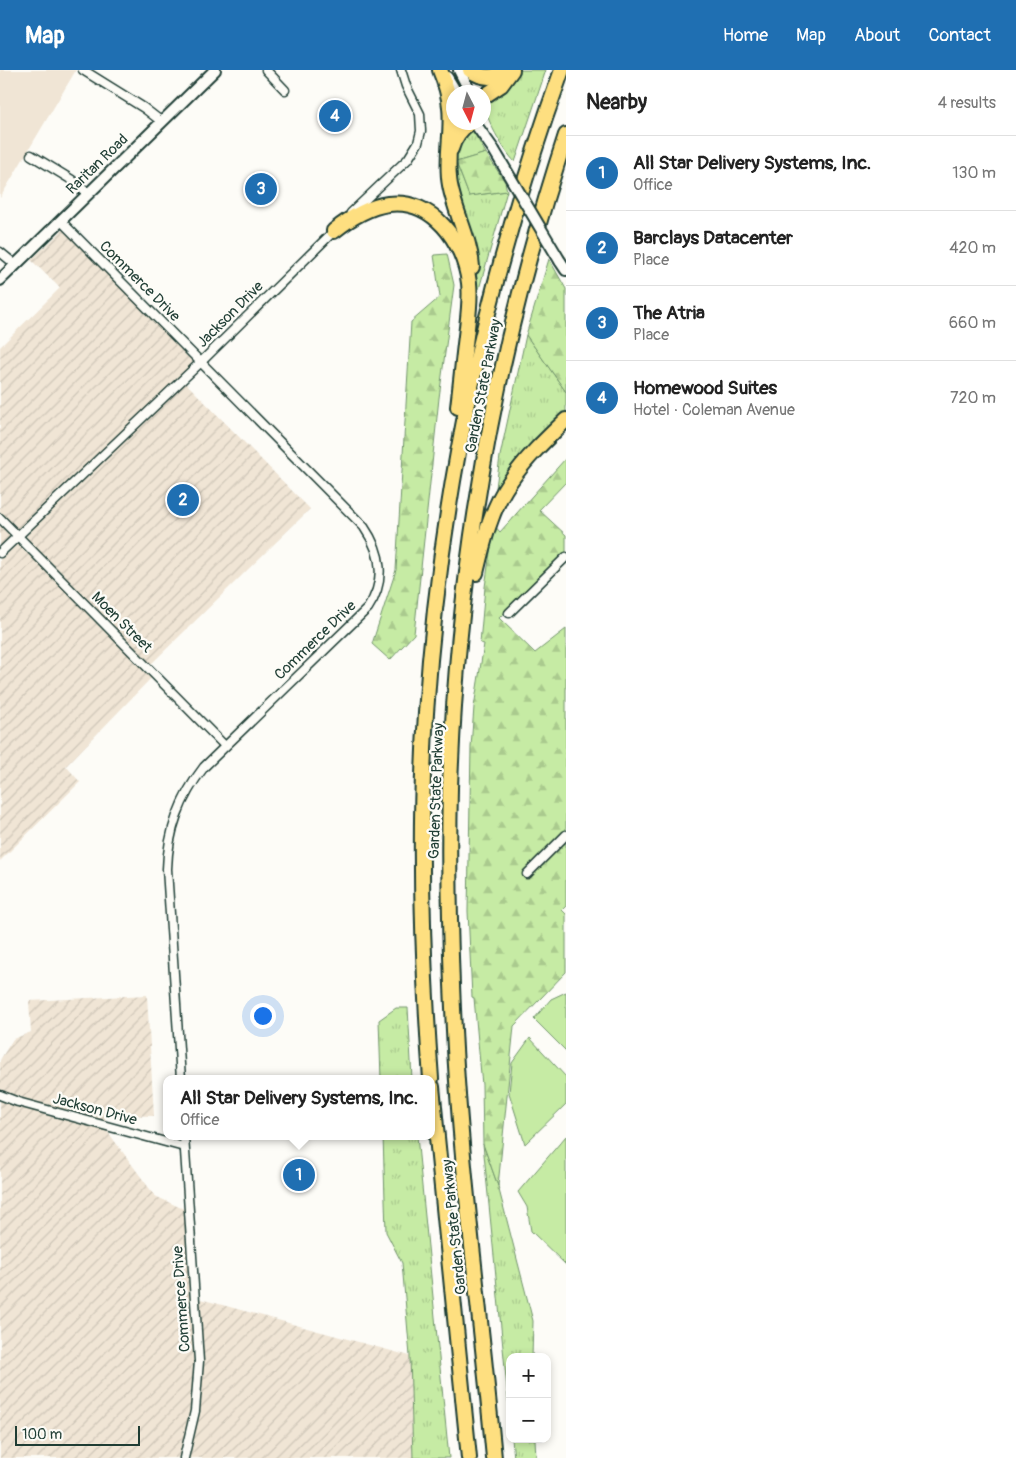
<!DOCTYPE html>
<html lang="en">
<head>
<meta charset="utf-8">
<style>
	:root { --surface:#fff; --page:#f6f6f6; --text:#222; --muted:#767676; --line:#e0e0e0; --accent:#1f6fb2 }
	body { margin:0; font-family:Pangolin,sans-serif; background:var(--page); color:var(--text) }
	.controls { position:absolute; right:15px; bottom:15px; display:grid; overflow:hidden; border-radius:10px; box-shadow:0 2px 8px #0003 }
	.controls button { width:45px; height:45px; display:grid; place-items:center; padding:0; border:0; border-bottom:1px solid var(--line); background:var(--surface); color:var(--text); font:25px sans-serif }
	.compass { position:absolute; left:446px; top:15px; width:45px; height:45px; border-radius:50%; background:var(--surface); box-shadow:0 2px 8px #0003; rotate:174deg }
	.scale { position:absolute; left:15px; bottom:12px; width:125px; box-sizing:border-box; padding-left:5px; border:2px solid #1f3d34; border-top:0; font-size:14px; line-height:18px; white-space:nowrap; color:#1f3d34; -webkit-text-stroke:4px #fdfcf7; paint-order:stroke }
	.you { position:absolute; left:262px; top:945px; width:18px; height:18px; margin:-12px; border:4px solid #fff; border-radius:50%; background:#1a73e8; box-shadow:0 0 0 8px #1a73e833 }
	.badge { display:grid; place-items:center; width:32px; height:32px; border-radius:50%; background:var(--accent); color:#fff; font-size:16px; font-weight:700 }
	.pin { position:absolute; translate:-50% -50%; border:2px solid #fff; box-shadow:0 1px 5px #0006 }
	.popup { position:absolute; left:163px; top:1005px; width:272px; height:65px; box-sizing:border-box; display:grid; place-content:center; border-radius:10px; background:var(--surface); filter:drop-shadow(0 1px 4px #0005); font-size:16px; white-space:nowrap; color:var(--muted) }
	.popup b { font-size:19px; color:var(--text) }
	.popup::after { content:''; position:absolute; left:50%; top:100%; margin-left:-10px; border:10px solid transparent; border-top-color:var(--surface) }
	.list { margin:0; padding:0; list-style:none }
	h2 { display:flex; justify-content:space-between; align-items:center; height:65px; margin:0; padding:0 20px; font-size:21px }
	h2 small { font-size:16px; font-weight:400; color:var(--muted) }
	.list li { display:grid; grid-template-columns:32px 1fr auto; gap:15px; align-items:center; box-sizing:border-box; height:75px; padding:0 20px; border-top:1px solid var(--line) }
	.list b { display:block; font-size:19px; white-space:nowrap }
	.list p { margin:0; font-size:16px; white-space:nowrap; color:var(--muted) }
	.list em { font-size:16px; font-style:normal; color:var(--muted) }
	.map { position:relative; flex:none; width:566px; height:1388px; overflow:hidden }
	header { display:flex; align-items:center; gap:30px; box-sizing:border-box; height:70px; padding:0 25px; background:var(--accent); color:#fff }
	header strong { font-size:24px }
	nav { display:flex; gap:28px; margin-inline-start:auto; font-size:18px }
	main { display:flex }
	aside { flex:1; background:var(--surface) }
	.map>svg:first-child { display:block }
</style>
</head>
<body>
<header>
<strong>Map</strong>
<nav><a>Home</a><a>Map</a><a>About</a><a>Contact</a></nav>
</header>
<main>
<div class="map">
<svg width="566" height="1388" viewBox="0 0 566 1388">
	<defs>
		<pattern id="industrial-furrows" width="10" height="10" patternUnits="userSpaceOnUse" patternTransform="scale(1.25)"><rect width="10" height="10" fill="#f0e5d5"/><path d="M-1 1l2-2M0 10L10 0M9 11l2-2" fill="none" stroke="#cdc5b7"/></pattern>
		<pattern id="grass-tufts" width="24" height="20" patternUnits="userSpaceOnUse" patternTransform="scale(1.25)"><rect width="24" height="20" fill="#c6eba4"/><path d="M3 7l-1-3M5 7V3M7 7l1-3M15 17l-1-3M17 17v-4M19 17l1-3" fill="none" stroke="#aaca8e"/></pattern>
		<pattern id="forest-firs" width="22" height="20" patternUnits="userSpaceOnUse" patternTransform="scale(1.25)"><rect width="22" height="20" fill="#c6eba4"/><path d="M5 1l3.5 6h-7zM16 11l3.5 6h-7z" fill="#aaca8e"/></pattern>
	</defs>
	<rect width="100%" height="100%" fill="#fdfcf7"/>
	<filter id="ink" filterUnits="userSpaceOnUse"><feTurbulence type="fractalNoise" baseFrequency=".02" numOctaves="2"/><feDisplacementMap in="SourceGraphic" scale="10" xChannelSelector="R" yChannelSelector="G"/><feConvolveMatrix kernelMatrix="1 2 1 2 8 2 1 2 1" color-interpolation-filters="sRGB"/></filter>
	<g filter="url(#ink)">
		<polygon fill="#f0e5d5" points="0,0 76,0 0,128"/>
		<g fill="url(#industrial-furrows)">
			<polygon points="69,154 199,288 180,307 310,439 149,596 154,605 66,696 80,712 0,791 0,277 60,218 31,190"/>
			<polygon points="147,925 154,1046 106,1045 105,1058 155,1126 188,1141 193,1227 410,1286 413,1388 0,1388 0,990 13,969 31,962 29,931"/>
		</g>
		<g fill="url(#grass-tufts)" stroke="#72946c">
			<path d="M521 0H546L515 92C504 81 484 47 484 31 502 22 509 17 521 0Z"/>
			<polygon points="469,60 472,60 486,83 456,92 469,126 507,121 479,219 477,220 476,181 455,105 455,84 458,73"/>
			<polygon points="526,265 566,322 566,342 532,377 506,411 496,418 500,386"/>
			<polygon points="396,938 408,938 412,1009 381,1009 379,950"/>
			<polygon points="383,1066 417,1066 449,1388 413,1388 410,1286 402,1193 386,1162"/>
			<polygon points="483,1074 498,1116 533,1251 532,1287 510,1287 510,1349"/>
			<polygon points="512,1369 535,1369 536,1388 514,1388"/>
		</g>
		<g fill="url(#forest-firs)" stroke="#72946c">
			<polygon points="486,83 505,112 507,121 469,126 456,92"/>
			<polygon points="447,184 454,215 439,328 414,564 390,590 372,574 396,500 411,252 440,227 434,185"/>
			<polygon points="549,189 566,219 566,322 526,265"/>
			<polygon points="566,388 566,412 539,440 566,465 566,483 499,548 535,583 566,559 566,765 561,770 566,774 566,836 562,840 566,844 566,902 514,956 498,1116 483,1074 482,1015 474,928 472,927 468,841 471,677 474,637 484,574 480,573 485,517 494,455 500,462"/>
		</g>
		<g fill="#c6eba4" stroke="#72946c">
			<polygon points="566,922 566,981 534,949 551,929"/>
			<polygon points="530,968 566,1007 566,1034 525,1074 509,1023 512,993"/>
			<polygon points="566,1066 566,1195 531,1161 527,1137 518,1122"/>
		</g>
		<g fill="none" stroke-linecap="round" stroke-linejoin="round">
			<defs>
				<g id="minor">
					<polyline points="83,0 144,38 162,52"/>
					<polyline points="266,0 285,20"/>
					<polyline points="31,85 72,110 89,124"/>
					<polyline points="351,143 408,89 418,73 421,61 420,44 406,16 401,0"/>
					<path d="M61 151 364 457C382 483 386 511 368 538L204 697C180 728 168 760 167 799L181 1009"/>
					<polyline points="0,182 16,195"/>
					<polyline points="0,448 225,676"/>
					<polyline points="0,483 201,292 336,159"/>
					<polyline points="509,543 566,487"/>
					<polyline points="527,804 566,765"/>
					<polyline points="0,1025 18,1032 184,1077"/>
					<polyline points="184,1066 199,1291 195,1341 184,1388"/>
				</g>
				<g id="secondary">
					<polyline points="459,0 470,22"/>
					<polyline points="447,7 456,22"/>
					<polyline points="474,52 494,80"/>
					<polyline points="560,191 566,200"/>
					<polyline points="0,210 215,0"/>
				</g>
				<g id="motorway">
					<path d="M440 0C445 12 449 25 450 37 453 63 445 89 450 115 455 143 470 168 472 197"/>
					<path d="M470 0C482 9 495 9 508 0"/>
					<polyline points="483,27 501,15 512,0"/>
					<path d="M451 79C454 68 460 59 471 52"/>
					<path d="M334 161C350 148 367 137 388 134 433 128 464 172 469 213 471 230 468 248 466 266 463 290 461 313 458 337"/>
					<path d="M476 503C483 473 491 439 509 413 525 389 546 369 566 350"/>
					<path d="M431 1009C422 887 418 765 426 643 440 423 487 207 562 0"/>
					<polyline points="432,1017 469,1388"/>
					<path d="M494 1388C481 1245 461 1103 454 960 450 879 448 798 450 718 457 496 497 275 566 65"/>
				</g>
			</defs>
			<use href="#minor" stroke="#1f3d34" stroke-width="11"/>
			<use href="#secondary" stroke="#1f3d34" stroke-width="14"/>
			<use href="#motorway" stroke="#1f3d34" stroke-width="18"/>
			<use href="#minor" stroke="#fdfcf7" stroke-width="8"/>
			<use href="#secondary" stroke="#fdfcf7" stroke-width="10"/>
			<use href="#motorway" stroke="#fedf80" stroke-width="14"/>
			<defs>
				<polyline id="secondary-bridge" points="494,80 560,191"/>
			</defs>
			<use href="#secondary-bridge" stroke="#1f3d34" stroke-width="14" stroke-linecap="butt"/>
			<use href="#secondary-bridge" stroke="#fdfcf7" stroke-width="10"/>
		</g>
	</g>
	<g text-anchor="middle" stroke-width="4.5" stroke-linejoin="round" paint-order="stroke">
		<g font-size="15" fill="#1f3d34" stroke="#fdfcf7">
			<text transform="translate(97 94) rotate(-44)" y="5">Raritan Road</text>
			<text transform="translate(140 211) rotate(45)" y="5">Commerce Drive</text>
			<text transform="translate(230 244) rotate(-45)" y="5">Jackson Drive</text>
			<text transform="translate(483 316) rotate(-79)" y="5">Garden State Parkway</text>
			<text transform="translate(122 552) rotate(45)" y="5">Moen Street</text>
			<text transform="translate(315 570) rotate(-44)" y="5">Commerce Drive</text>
			<text transform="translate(436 721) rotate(-88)" y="5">Garden State Parkway</text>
			<text transform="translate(95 1039) rotate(15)" y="5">Jackson Drive</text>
			<text transform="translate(454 1157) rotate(-96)" y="5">Garden State Parkway</text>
			<text transform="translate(181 1229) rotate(-94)" y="5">Commerce Drive</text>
		</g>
	</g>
</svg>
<div class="controls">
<button>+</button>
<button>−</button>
</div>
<svg class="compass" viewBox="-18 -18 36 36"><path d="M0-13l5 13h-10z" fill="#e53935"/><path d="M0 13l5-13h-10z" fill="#767676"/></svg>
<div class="scale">100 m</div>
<div class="you"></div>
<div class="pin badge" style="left:299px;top:1105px">1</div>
<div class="popup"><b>All Star Delivery Systems, Inc.</b>Office</div>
<div class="pin badge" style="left:183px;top:430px">2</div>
<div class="pin badge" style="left:261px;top:119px">3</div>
<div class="pin badge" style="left:335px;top:46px">4</div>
</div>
<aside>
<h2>Nearby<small>4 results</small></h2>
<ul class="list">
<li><span class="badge">1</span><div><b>All Star Delivery Systems, Inc.</b><p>Office</p></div><em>130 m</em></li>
<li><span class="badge">2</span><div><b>Barclays Datacenter</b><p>Place</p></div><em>420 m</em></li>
<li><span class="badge">3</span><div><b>The Atria</b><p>Place</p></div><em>660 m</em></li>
<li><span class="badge">4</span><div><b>Homewood Suites</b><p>Hotel · Coleman Avenue</p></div><em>720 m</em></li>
</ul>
</aside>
</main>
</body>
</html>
